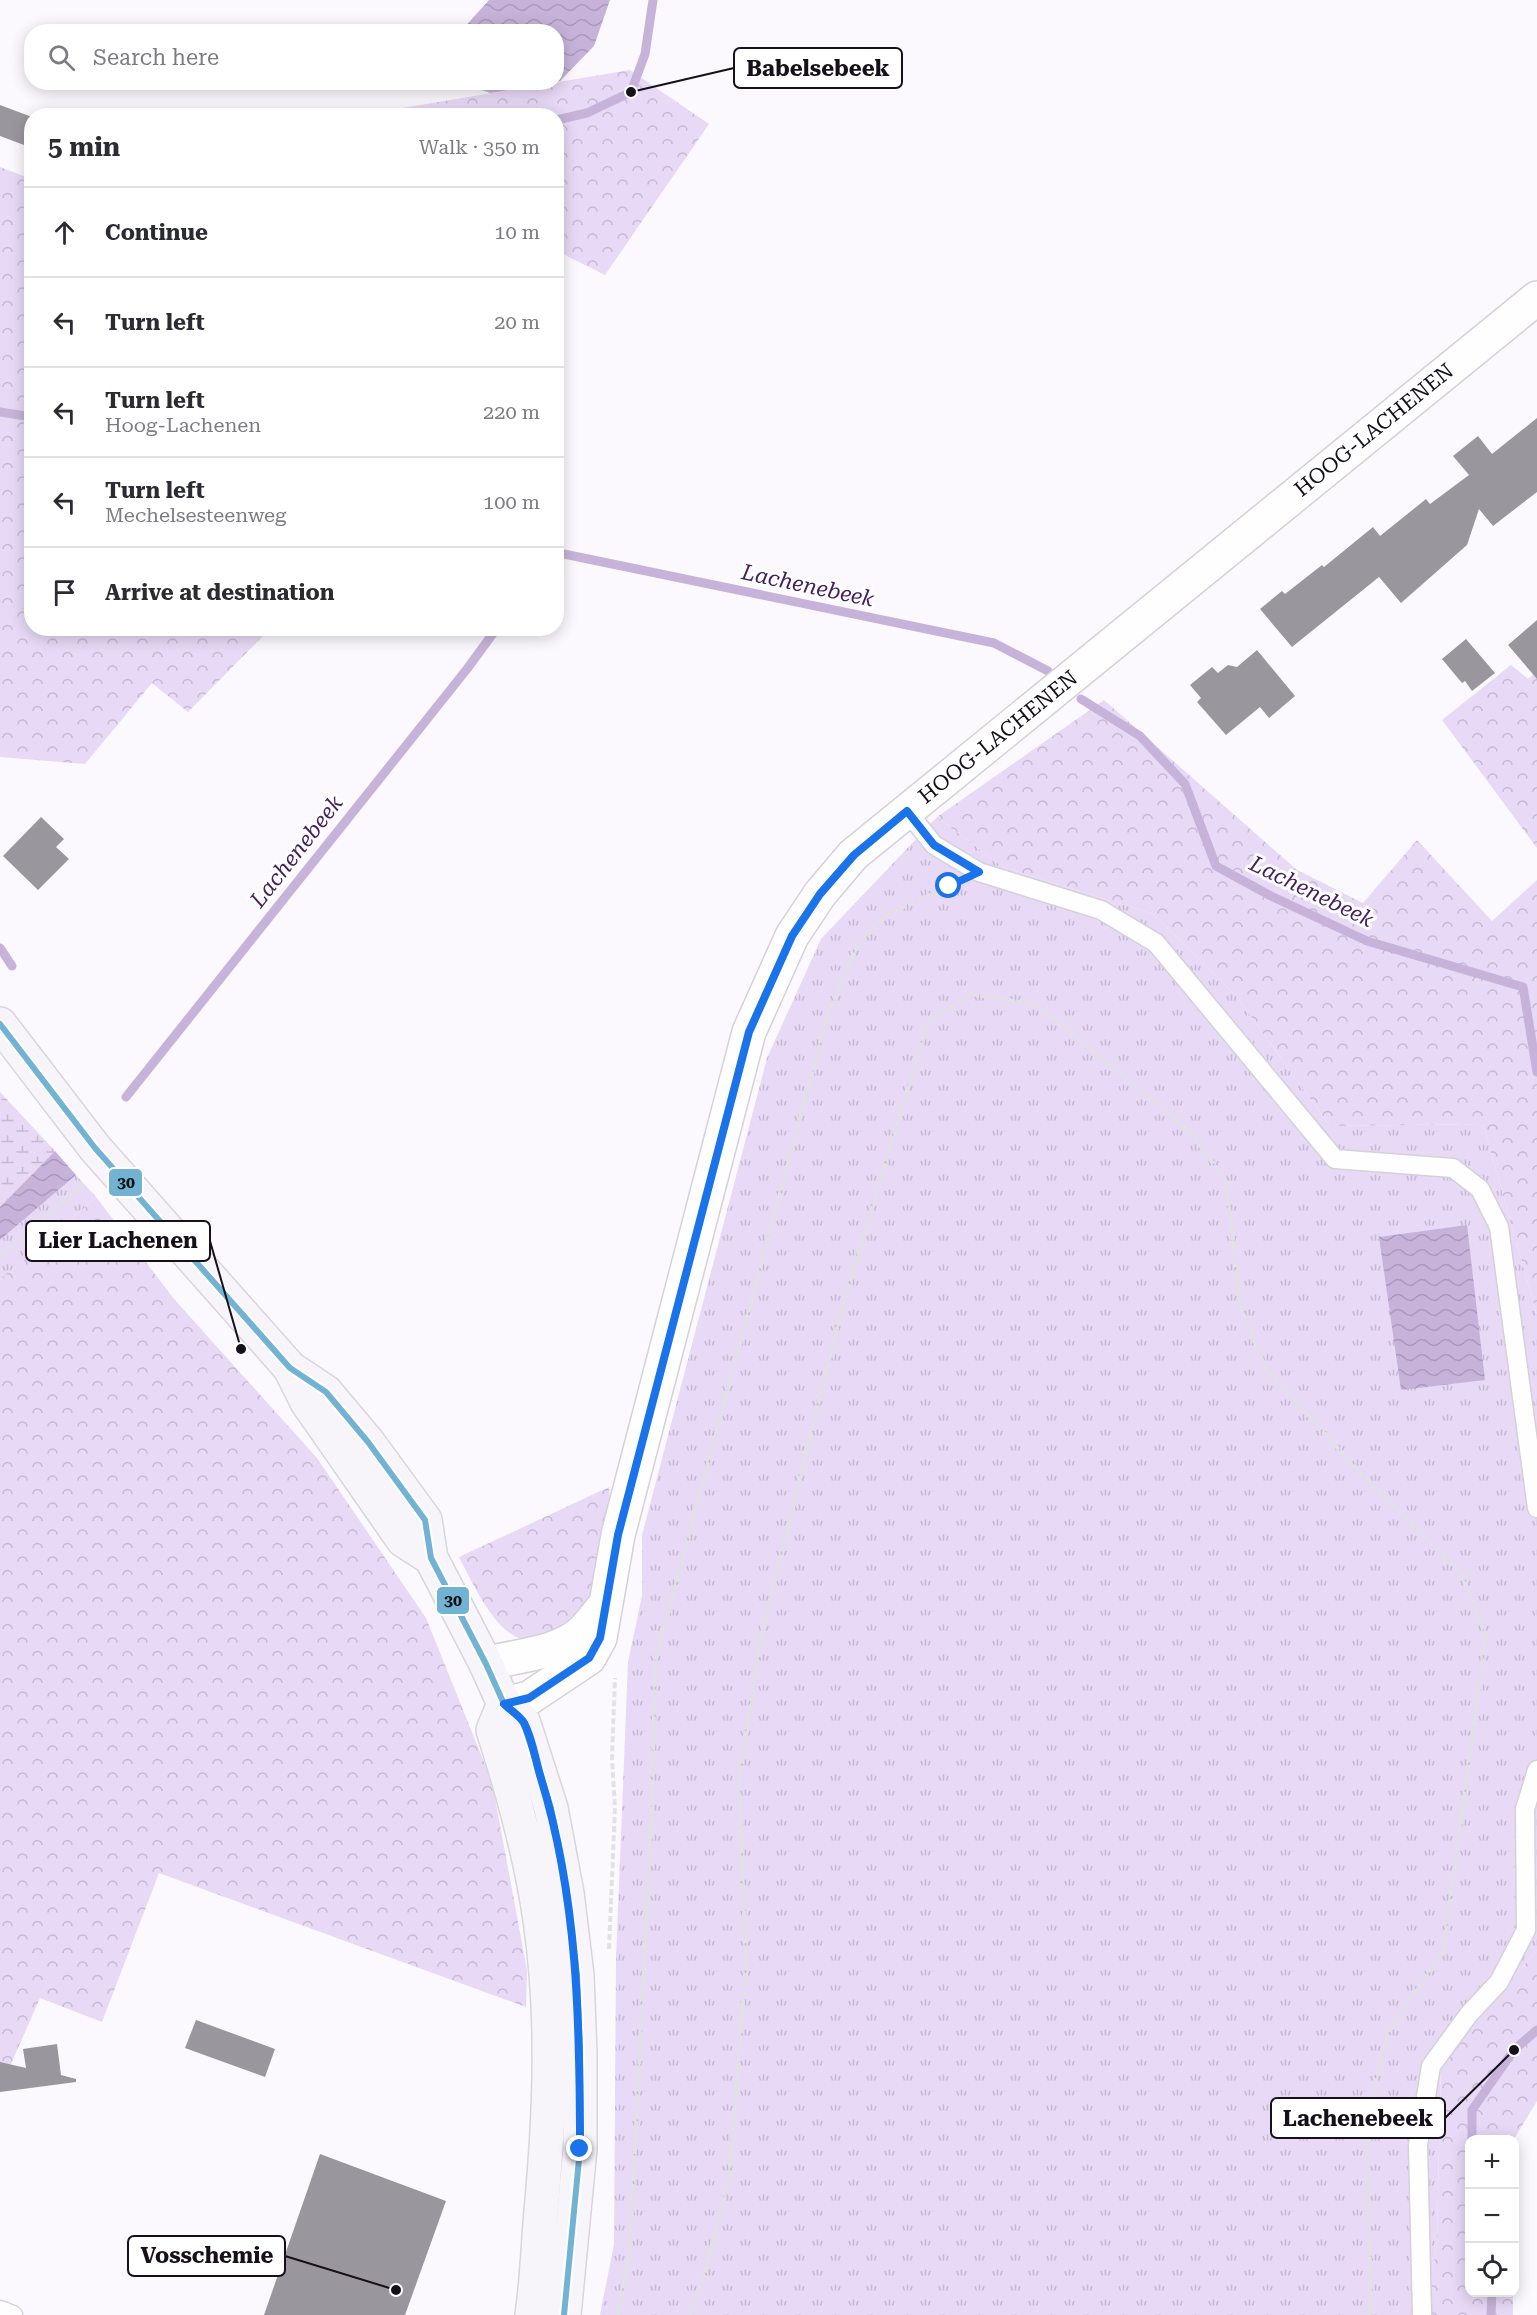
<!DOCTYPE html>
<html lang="en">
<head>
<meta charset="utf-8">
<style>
	:root { --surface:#fff; --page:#f2f2f3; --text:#2b2b33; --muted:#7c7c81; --line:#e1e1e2 }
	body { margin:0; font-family:"Roboto Serif",serif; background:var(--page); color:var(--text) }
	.controls { position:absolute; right:18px; bottom:18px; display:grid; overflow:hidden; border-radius:12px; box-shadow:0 3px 15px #0003 }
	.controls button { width:54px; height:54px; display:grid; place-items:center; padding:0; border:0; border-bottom:2px solid var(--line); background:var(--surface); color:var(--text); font:30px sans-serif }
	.stop { position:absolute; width:18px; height:18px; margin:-14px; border:4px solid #1a73e8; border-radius:50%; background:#fff }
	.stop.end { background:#1a73e8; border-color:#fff; box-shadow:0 2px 6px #0008 }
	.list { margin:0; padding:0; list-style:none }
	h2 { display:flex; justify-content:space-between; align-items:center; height:78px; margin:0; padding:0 24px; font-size:26px }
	h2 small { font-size:20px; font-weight:400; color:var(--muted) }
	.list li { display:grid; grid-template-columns:39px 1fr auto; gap:18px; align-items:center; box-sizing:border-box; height:90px; padding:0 24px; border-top:2px solid var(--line) }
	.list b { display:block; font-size:22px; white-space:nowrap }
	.list p { margin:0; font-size:20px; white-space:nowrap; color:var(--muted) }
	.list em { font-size:20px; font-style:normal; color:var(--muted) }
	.icon { flex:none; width:33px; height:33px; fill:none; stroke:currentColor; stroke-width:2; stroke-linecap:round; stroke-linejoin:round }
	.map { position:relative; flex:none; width:1537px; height:2315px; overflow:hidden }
	.search { position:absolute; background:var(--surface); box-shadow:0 3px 15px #0003; left:24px; top:24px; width:540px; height:66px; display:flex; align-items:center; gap:15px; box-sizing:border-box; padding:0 21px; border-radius:24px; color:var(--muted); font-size:22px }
	.panel { position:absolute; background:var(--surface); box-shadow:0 3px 15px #0003; left:24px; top:108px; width:540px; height:528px; border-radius:24px }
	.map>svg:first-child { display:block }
</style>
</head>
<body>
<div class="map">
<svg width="1537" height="2315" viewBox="0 0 1537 2315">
	<defs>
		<pattern id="grass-tufts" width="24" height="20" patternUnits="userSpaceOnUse" patternTransform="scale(1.5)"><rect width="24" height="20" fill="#e8d9f6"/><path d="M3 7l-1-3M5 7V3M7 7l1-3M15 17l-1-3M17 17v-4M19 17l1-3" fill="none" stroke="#c6b9d2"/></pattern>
		<pattern id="forest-crowns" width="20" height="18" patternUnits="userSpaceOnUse" patternTransform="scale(1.5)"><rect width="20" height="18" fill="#e8d9f6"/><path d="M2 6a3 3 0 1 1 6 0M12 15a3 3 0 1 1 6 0" fill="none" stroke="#c6b9d2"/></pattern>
		<pattern id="wetland-marsh" width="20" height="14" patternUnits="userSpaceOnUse" patternTransform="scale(1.5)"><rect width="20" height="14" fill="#e8d9f6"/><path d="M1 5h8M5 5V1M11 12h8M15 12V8" fill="none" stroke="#c6b9d2"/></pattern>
		<pattern id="water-waves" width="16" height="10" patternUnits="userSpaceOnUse" patternTransform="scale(1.5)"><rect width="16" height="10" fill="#c7b3da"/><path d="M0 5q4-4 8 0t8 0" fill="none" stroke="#aa99ba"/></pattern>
	</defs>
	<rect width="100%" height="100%" fill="#fbf9fe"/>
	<g fill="url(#grass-tufts)">
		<polygon points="937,817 1003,867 1153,914 1237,997 1330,1126 1483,1124 1537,1315 1537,1950 1441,2062 1437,2240 1427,2315 600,2315 614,2244 616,1959 628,1662 642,1596 642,1535 767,1058 821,939"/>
		<polygon points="76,1175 96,1197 45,1244 0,1279 0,1240"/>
	</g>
	<g fill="url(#forest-crowns)">
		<polygon points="630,70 709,124 605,275 557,251 556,116 355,116"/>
		<polygon points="0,167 31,179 32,628 270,629 188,712 152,683 85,764 0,757"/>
		<polygon points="1511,665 1528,679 1537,672 1537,848 1442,720"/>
		<polygon points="1104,700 1297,870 1363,903 1417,840 1492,921 1537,880 1537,1315 1483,1124 1330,1126 1237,997 1153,914 1003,867 937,817"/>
		<polygon points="96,1197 174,1299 317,1458 426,1618 492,1782 527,1970 526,2007 159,1873 102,2022 40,1998 0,2089 0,1279 45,1244"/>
		<path d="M609 1487 612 1524 591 1605 547 1639C539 1639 527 1641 519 1638 493 1629 471 1580 459 1557Z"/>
		<polygon points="1537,1950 1537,2101 1514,2139 1470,2140 1470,2292 1513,2293 1513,2315 1427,2315 1437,2240 1441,2062"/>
	</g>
	<polygon fill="url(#wetland-marsh)" points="0,1092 55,1151 0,1207"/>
	<g fill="url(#water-waves)">
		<polygon points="489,0 610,0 594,46 560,81 557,82 556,32 461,31"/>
		<polygon points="462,83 554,83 490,93"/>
		<polygon points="55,1151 76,1175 0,1240 0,1207"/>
		<polygon points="1467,1225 1485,1380 1401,1390 1379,1237"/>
	</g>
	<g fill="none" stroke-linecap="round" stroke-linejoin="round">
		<g stroke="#c7b3da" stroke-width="9">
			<polyline points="556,120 587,113 631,92 645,54 653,0"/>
			<polyline points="0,412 32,417"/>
			<polyline points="556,560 564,554 994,643 1048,671"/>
			<polyline points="1081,699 1140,736 1185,784 1216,866 1271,896 1367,941 1523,987 1537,1072"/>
			<polyline points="0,948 12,966"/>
			<polyline points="126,1097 467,669 497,628"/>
			<polyline points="1472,2140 1472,2110 1514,2050 1537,2030"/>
			<polyline points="1491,2315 1492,2292"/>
		</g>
	</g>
	<g fill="#9a969d">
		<polygon points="0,105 32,117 32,148 0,136"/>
		<polygon points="1537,418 1537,492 1493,526 1479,509 1467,545 1401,603 1379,577 1292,647 1260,609 1282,591 1285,594 1322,565 1324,567 1373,527 1380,536 1426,499 1430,504 1469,475 1453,456 1478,436 1492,454"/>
		<polygon points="1537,620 1537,679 1508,645"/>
		<polygon points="1466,639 1495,673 1472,691 1465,681 1462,683 1442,659"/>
		<polygon points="1257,650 1295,696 1269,718 1260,707 1226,735 1197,702 1201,698 1190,685 1212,667 1218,673 1228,665 1237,667"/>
		<polygon points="41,817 64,839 56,847 69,859 38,890 3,856"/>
		<polygon points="196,2020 275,2049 265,2077 185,2048"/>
		<polygon points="57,2044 61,2075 76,2079 76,2082 0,2092 0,2062 26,2068 23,2049"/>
		<polygon points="320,2154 446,2201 405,2315 264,2315"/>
	</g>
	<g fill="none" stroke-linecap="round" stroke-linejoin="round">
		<defs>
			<g id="service">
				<polyline points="907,811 934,845 979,872 1101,910 1156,943 1335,1159 1453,1168 1480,1189 1499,1227 1537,1508"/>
				<polyline points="0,2310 13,2315"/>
				<polyline points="1422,2315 1418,2145 1431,2066 1469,2014 1499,1982 1526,1930 1525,1809 1537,1770"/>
			</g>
			<g id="minor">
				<path d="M486 1664C517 1655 559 1654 583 1631 590 1624 597 1614 604 1606"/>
				<polyline points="504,1704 529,1698 589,1658 600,1638 618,1535 749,1032 792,936 820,894 853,855 1537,298"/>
			</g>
			<g id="primary">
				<polyline points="0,1024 95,1148 290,1368 307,1402 403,1540 431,1558"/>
				<polyline points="290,1368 326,1392 368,1442 425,1520 431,1558 486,1664 504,1704 523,1721 551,1808 567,1893 577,1975 580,2053 580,2149 564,2315"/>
				<path d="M504 1704 493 1730C513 1792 531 1856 540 1920 554 2016 550 2114 541 2211 538 2245 537 2281 532 2315"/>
			</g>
		</defs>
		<use href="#service" stroke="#d5d1d9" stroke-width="21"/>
		<use href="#minor" stroke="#d5d1d9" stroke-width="36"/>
		<use href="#primary" stroke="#d8d6da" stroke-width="36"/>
		<g stroke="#e2e1e3" stroke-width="4" stroke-dasharray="6 3" stroke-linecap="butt">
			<polyline points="0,1255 83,1185"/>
			<polyline points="609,1949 615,1808 612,1759 615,1678"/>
			<polyline points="618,2315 630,2250 652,1804 655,1662 827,1018 855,950 884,916 952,885"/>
			<polyline points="690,2315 704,2276 729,2178 746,1965 739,1782 761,1636 841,1312 928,1022 971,994 1038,1005 1192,1134 1226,1182 1241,1308 1266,1369 1368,1482 1460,1571 1486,1635 1444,1948 1391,2026 1366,2115 1371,2307 1368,2315"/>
		</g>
		<use href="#service" stroke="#fefeff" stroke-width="18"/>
		<use href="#minor" stroke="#fefeff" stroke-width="33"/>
		<use href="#primary" stroke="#f7f4fa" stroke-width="33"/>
		<defs>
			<polyline id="bus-1" points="0,1024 95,1148 290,1368 326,1392 368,1442 425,1520 431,1558 486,1664 504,1704 523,1721 551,1808 567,1893 577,1975 580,2053 580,2149 564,2315"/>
		</defs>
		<use href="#bus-1" stroke="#fff" stroke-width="10"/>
		<use href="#bus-1" stroke="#72b3d4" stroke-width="6"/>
	</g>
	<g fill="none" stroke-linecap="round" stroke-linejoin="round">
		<path stroke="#1a73e8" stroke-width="8" d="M580 2149C580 2023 578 1897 540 1775 535 1758 532 1738 524 1723 520 1716 510 1710 504 1704L529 1698 589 1658 600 1638 618 1535 749 1032 792 936 820 894 854 855 907 811 934 845 979 872 949 886"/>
	</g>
	<g text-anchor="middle" stroke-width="6" stroke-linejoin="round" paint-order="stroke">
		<g font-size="21" fill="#15101a" stroke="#fff">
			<text transform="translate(1374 430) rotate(-39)" y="7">HOOG-LACHENEN</text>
			<text transform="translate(998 737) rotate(-39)" y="7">HOOG-LACHENEN</text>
		</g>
		<g font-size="22" font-style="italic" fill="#431d5e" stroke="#fff">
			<text transform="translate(808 585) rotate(12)" y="8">Lachenebeek</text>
			<text transform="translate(296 851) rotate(-52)" y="8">Lachenebeek</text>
			<text transform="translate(1312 891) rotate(26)" y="8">Lachenebeek</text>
		</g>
	</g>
	<path fill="none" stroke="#15101a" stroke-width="2" d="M631 92L734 68M241 1349L210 1241M1514 2050L1445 2118M396 2290L285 2256"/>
	<g fill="#15101a" stroke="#fff" stroke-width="2">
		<circle cx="631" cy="92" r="6"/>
		<circle cx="241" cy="1349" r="6"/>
		<circle cx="1514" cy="2050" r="6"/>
		<circle cx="396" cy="2290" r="6"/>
	</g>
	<g fill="#fff" stroke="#15101a" stroke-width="2">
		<rect x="734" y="48" width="168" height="40" rx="6"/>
		<rect x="26" y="1221" width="184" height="40" rx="6"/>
		<rect x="1271" y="2098" width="174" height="40" rx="6"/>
		<rect x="128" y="2236" width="157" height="40" rx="6"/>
	</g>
	<g font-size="22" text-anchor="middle" font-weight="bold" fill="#15101a">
		<text x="818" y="76">Babelsebeek</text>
		<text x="118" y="1248">Lier Lachenen</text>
		<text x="1358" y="2126">Lachenebeek</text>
		<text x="207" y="2263">Vosschemie</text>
	</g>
	<g stroke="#fff" stroke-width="2">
		<rect x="108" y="1168" width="35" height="29" rx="6" fill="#72b3d4"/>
		<rect x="436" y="1586" width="34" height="29" rx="6" fill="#72b3d4"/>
	</g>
	<g font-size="16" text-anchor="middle" font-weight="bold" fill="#111">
		<text x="126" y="1188">30</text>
		<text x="453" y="1606">30</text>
	</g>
</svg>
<div class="controls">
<button>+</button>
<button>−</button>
<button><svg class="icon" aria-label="locate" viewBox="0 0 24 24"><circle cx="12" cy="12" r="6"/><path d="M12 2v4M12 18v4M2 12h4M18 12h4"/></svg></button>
</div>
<div class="stop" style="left:949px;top:886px"></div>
<div class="stop end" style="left:580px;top:2149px"></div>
<div class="search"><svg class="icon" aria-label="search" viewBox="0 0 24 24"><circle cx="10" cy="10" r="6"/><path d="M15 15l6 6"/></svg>Search here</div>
<section class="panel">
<h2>5 min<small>Walk · 350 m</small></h2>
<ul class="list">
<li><svg class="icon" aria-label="ahead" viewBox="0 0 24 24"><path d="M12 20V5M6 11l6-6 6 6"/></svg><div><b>Continue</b></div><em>10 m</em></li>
<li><svg class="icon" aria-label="left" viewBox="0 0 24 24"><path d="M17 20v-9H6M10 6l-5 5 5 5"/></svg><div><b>Turn left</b></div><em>20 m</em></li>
<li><svg class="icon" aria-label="left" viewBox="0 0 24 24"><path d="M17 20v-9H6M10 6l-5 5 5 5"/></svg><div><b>Turn left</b><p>Hoog-Lachenen</p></div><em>220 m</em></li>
<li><svg class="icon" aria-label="left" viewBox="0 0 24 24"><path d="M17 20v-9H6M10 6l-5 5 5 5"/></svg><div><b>Turn left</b><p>Mechelsesteenweg</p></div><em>100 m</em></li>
<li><svg class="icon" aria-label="arrive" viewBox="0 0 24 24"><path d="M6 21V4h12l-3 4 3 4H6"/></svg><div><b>Arrive at destination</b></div></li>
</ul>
</section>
</div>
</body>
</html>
